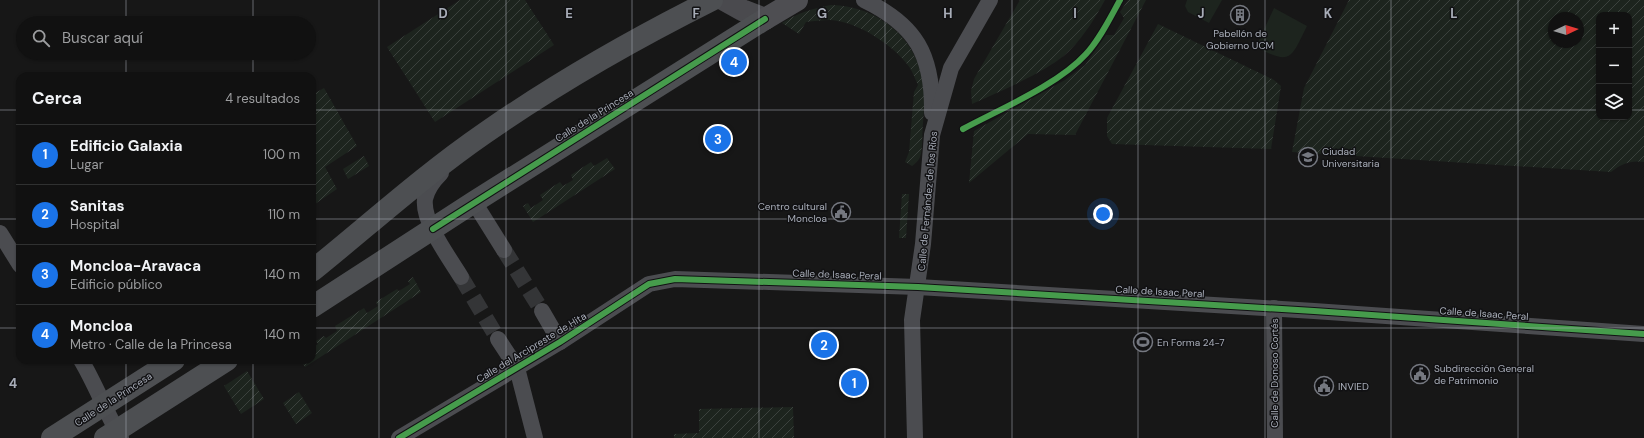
<!DOCTYPE html>
<html lang="es">
<head>
<meta charset="utf-8">
<style>
	:root { --surface:#111; --page:#1e1f1f; --text:#f1f3f6; --muted:#9c9d9f; --line:#303131; --accent:#1a73e8 }
	body { margin:0; font-family:"DM Sans",sans-serif; background:var(--page); color:var(--text) }
	.controls { position:absolute; right:12px; top:12px; display:grid; overflow:hidden; border-radius:8px; box-shadow:0 1px 3px #0004 }
	.controls button { width:36px; height:36px; display:grid; place-items:center; padding:0; border:0; border-bottom:1px solid var(--line); background:var(--surface); color:var(--text); font:20px sans-serif }
	.compass { position:absolute; left:1548px; top:12px; width:36px; height:36px; border-radius:50%; background:var(--surface); box-shadow:0 1px 3px #0004; rotate:86deg }
	.you { position:absolute; left:1103px; top:214px; width:14px; height:14px; margin:-10px; border:3px solid #fff; border-radius:50%; background:#1a73e8; box-shadow:0 0 0 6px #1a73e833 }
	.badge { display:grid; place-items:center; width:26px; height:26px; border-radius:50%; background:var(--accent); color:#fff; font-size:13px; font-weight:700 }
	.pin { position:absolute; translate:-50% -50%; border:2px solid #fff; box-shadow:0 1px 4px #0006 }
	.list { margin:0; padding:0; list-style:none }
	h2 { display:flex; justify-content:space-between; align-items:center; height:52px; margin:0; padding:0 16px; font-size:17px }
	h2 small { font-size:13px; font-weight:400; color:var(--muted) }
	.list li { display:grid; grid-template-columns:26px 1fr auto; gap:12px; align-items:center; box-sizing:border-box; height:60px; padding:0 16px; border-top:1px solid var(--line) }
	.list b { display:block; font-size:15px; white-space:nowrap }
	.list p { margin:0; font-size:13px; white-space:nowrap; color:var(--muted) }
	.list em { font-size:13px; font-style:normal; color:var(--muted) }
	.icon { flex:none; width:22px; height:22px; fill:none; stroke:currentColor; stroke-width:2; stroke-linecap:round; stroke-linejoin:round }
	.map { position:relative; flex:none; width:1644px; height:438px; overflow:hidden }
	.search { position:absolute; background:var(--surface); box-shadow:0 1px 3px #0004; left:16px; top:16px; width:300px; height:44px; display:flex; align-items:center; gap:10px; box-sizing:border-box; padding:0 14px; border-radius:22px; color:var(--muted); font-size:15px }
	.panel { position:absolute; background:var(--surface); box-shadow:0 1px 3px #0004; left:16px; top:72px; width:300px; height:292px; border-radius:12px }
	.map>svg:first-child { display:block }
</style>
</head>
<body>
<div class="map">
<svg width="1644" height="438" viewBox="0 0 1644 438">
	<defs>
		<pattern id="garden-furrows" width="10" height="10" patternUnits="userSpaceOnUse"><rect width="10" height="10" fill="#1d241e"/><path d="M-1 1l2-2M0 10L10 0M9 11l2-2" fill="none" stroke="#3b413d"/></pattern>
	</defs>
	<rect width="100%" height="100%" fill="#171717"/>
	<g fill="#1d241e">
		<polygon points="1187,0 1222,0 1209,23 1188,12 1185,6"/>
		<path d="M1274 8 1307 26C1291 58 1292 66 1256 47Z"/>
	</g>
	<g fill="url(#garden-furrows)" fill-rule="evenodd">
		<polygon points="460,0 525,0 554,45 435,122 387,47"/>
		<path d="M1020 0H1105C1095 18 1085 35 1070 50 1053 69 997 93 972 104L971 91 974 79Z"/>
		<polygon points="1128,0 1146,0 1075,135 1028,134 969,183 974,131 1065,80 1085,65 1106,35 1114,35 1124,18 1120,12"/>
		<path d="M1349 0H1644V162C1631 160 1621 164 1611 172L1292 152 1304 88ZM1599 15H1629V117H1599ZM1554 18H1578V42H1554Z"/>
		<path d="M831 5C878 6 918 38 924 87 925 98 924 112 923 123 922 132 923 150 920 157 919 160 915 164 912 166L905 162 909 152 914 92 918 85C915 79 913 73 910 68 895 46 857 21 830 20 822 20 814 21 806 22L799 34 782 23C797 13 814 8 831 5Z"/>
		<polygon points="1158,24 1274,80 1281,86 1271,149 1112,144 1107,136 1107,118"/>
		<polygon points="324,88 357,146 325,167 337,189 312,206 312,95"/>
		<polygon points="364,156 369,166 348,179 343,169"/>
		<polygon points="607,158 615,169 533,222 523,206 528,203 531,208 543,200 540,195 560,182 563,186 573,180 571,175 591,162 594,166"/>
		<polygon points="902,194 909,194 906,238 899,238"/>
		<polygon points="413,277 421,292 305,367 300,360 312,360 312,348 318,344 316,341 324,336 326,338 337,331 335,326 364,308 367,313 378,306 376,302 397,289 399,291 410,284 408,281"/>
		<polygon points="247,371 264,399 241,414 224,386"/>
		<polygon points="299,392 312,413 296,424 283,403"/>
		<polygon points="793,407 794,438 674,438 674,434 699,433 699,409"/>
	</g>
	<g fill="none" stroke-linecap="round" stroke-linejoin="round">
		<g stroke="#343537" stroke-width="16" stroke-dasharray="16 8" stroke-linecap="butt">
			<polyline points="504,250 542,311"/>
			<polyline points="461,277 498,339"/>
		</g>
		<g stroke="#4b4c50" stroke-width="16">
			<path d="M864 0C916 25 933 55 932 113"/>
			<path d="M441 173C434 180 427 189 425 199 422 222 449 257 461 277"/>
			<polyline points="474,202 504,250"/>
			<polyline points="0,233 20,265"/>
			<polyline points="1274,308 1275,438"/>
			<polyline points="542,311 560,342"/>
			<polyline points="498,339 517,368 535,438"/>
			<path d="M81 360C96 385 106 413 121 438"/>
			<polyline points="399,438 560,342 649,284 675,279 918,287 1314,311 1644,334"/>
			<polyline points="915,438 912,320 923,244 932,135 951,68 990,0"/>
		</g>
		<polyline stroke="#4a4a4e" stroke-width="22" points="724,0 742,10 765,19"/>
		<g stroke="#4d4f52" stroke-width="22">
			<path d="M312 271C369 225 424 175 485 133 557 83 634 39 712 0"/>
			<polyline points="312,307 474,202 765,19"/>
			<polyline points="52,438 174,360"/>
			<polyline points="105,438 227,360"/>
		</g>
		<polyline stroke="#4e4e52" stroke-width="22" points="765,19 797,0"/>
		<defs>
			<g id="cycleway">
				<path d="M963 129C1000 109 1058 85 1086 54 1100 39 1110 18 1120 0"/>
				<polyline points="433,229 765,19"/>
				<polyline points="399,438 560,342 649,284 675,279 918,287 1314,311 1644,334"/>
			</g>
		</defs>
		<use href="#cycleway" stroke="#111113" stroke-width="8"/>
		<use href="#cycleway" stroke="#469c4c" stroke-width="6"/>
	</g>
	<path fill="none" stroke="#a8adb8" stroke-width="1" stroke-opacity="0.55" d="M126 0V23M253 0V23M379 0V438M506 0V438M632 0V438M759 0V438M885 0V438M1012 0V438M1138 0V438M1265 0V438M1391 0V438M1518 0V438M126 53V76M253 53V76M0 110H20M312 110H1599M1629 110H1644M0 219H20M312 219H1644M0 328H20M312 328H1644M126 360V438M253 360V438"/>
	<defs>
		<symbol id="building-ring" viewBox="-11 -11 22 22"><circle r="9.5" fill="#111113" stroke="#757880" stroke-width="1.5"/><path d="M-4-6H4V6H1V3H-1V6H-4ZM-2.5-4.3h1.7v1.8h-1.7ZM.8-4.3h1.7v1.8H.8ZM-2.5-1h1.7V.8h-1.7ZM.8-1h1.7V.8H.8Z" fill="#757880"/></symbol>
		<symbol id="university-ring" viewBox="-11 -11 22 22"><circle r="9.5" fill="#111113" stroke="#757880" stroke-width="1.5"/><path d="M0-5L7-2L0 1L-7-2ZM-4 1L0 2.5L4 1V4Q0 6-4 4Z" fill="#757880"/></symbol>
		<symbol id="civic-ring" viewBox="-11 -11 22 22"><circle r="9.5" fill="#111113" stroke="#757880" stroke-width="1.5"/><path d="M-.6-6.5H3V-4.5H.6V-3L4-1V1h2V6H-6V1h2V-1L-.6-3ZM-1.2 2.5V6h2.4V2.5Z" fill="#757880"/></symbol>
		<symbol id="stadium-ring" viewBox="-11 -11 22 22"><circle r="9.5" fill="#111113" stroke="#757880" stroke-width="1.5"/><path d="M0-5a6.5 5 0 1 0 0 10a6.5 5 0 1 0 0-10ZM-3.5-1.8h7v3.6h-7Z" fill="#757880"/></symbol>
	</defs>
	<g fill-rule="evenodd">
		<use href="#building-ring" x="1229" y="4" width="22" height="22"/>
		<use href="#university-ring" x="1297" y="146" width="22" height="22"/>
		<use href="#civic-ring" x="830" y="201" width="22" height="22"/>
		<use href="#stadium-ring" x="1132" y="331" width="22" height="22"/>
		<use href="#civic-ring" x="1409" y="363" width="22" height="22"/>
		<use href="#civic-ring" x="1313" y="375" width="22" height="22"/>
	</g>
	<g text-anchor="middle" stroke-width="3" stroke-linejoin="round" paint-order="stroke">
		<g font-size="10" fill="#a8adb8" stroke="#111113" text-anchor="start">
			<text x="1240" y="37" text-anchor="middle">Pabellón de<tspan x="1240" dy="12">Gobierno UCM</tspan></text>
			<text x="1322" y="155">Ciudad<tspan x="1322" dy="12">Universitaria</tspan></text>
			<text x="827" y="210" text-anchor="end">Centro cultural<tspan x="827" dy="12">Moncloa</tspan></text>
			<text x="1157" y="346">En Forma 24-7</text>
			<text x="1434" y="372">Subdirección General<tspan x="1434" dy="12">de Patrimonio</tspan></text>
			<text x="1338" y="390">INVIED</text>
		</g>
		<g font-size="10" fill="#a8adb8" stroke="#111113">
			<text transform="translate(594 115) rotate(-32)" y="4">Calle de la Princesa</text>
			<text transform="translate(927 201) rotate(-85)" y="4">Calle de Fernández de los Ríos</text>
			<text transform="translate(837 274) rotate(2)" y="4">Calle de Isaac Peral</text>
			<text transform="translate(1160 291) rotate(3)" y="4">Calle de Isaac Peral</text>
			<text transform="translate(1484 313) rotate(4)" y="4">Calle de Isaac Peral</text>
			<text transform="translate(531 347) rotate(-31)" y="4">Calle del Arcipreste de Hita</text>
			<text transform="translate(1274 373) rotate(-90)" y="4">Calle de Donoso Cortés</text>
			<text transform="translate(113 399) rotate(-33)" y="4">Calle de la Princesa</text>
		</g>
	</g>
	<g font-size="13" text-anchor="middle" font-weight="bold" fill="#a8adb8" stroke="#111113" stroke-width="3" stroke-linejoin="round" paint-order="stroke">
		<text x="443" y="18">D</text>
		<text x="569" y="18">E</text>
		<text x="696" y="18">F</text>
		<text x="822" y="18">G</text>
		<text x="948" y="18">H</text>
		<text x="1075" y="18">I</text>
		<text x="1201" y="18">J</text>
		<text x="1328" y="18">K</text>
		<text x="1454" y="18">L</text>
		<text x="13" y="388">4</text>
	</g>
</svg>
<div class="controls">
<button>+</button>
<button>−</button>
<button><svg class="icon" aria-label="layers" viewBox="0 0 24 24"><path d="M12 4l9 5-9 5-9-5zM3 14l9 5 9-5"/></svg></button>
</div>
<svg class="compass" viewBox="-18 -18 36 36"><path d="M0-13l5 13h-10z" fill="#e53935"/><path d="M0 13l5-13h-10z" fill="#9c9d9f"/></svg>
<div class="you"></div>
<div class="pin badge" style="left:854px;top:383px">1</div>
<div class="pin badge" style="left:824px;top:345px">2</div>
<div class="pin badge" style="left:718px;top:139px">3</div>
<div class="pin badge" style="left:734px;top:62px">4</div>
<div class="search"><svg class="icon" aria-label="search" viewBox="0 0 24 24"><circle cx="10" cy="10" r="6"/><path d="M15 15l6 6"/></svg>Buscar aquí</div>
<section class="panel">
<h2>Cerca<small>4 resultados</small></h2>
<ul class="list">
<li><span class="badge">1</span><div><b>Edificio Galaxia</b><p>Lugar</p></div><em>100 m</em></li>
<li><span class="badge">2</span><div><b>Sanitas</b><p>Hospital</p></div><em>110 m</em></li>
<li><span class="badge">3</span><div><b>Moncloa-Aravaca</b><p>Edificio público</p></div><em>140 m</em></li>
<li><span class="badge">4</span><div><b>Moncloa</b><p>Metro · Calle de la Princesa</p></div><em>140 m</em></li>
</ul>
</section>
</div>
</body>
</html>
